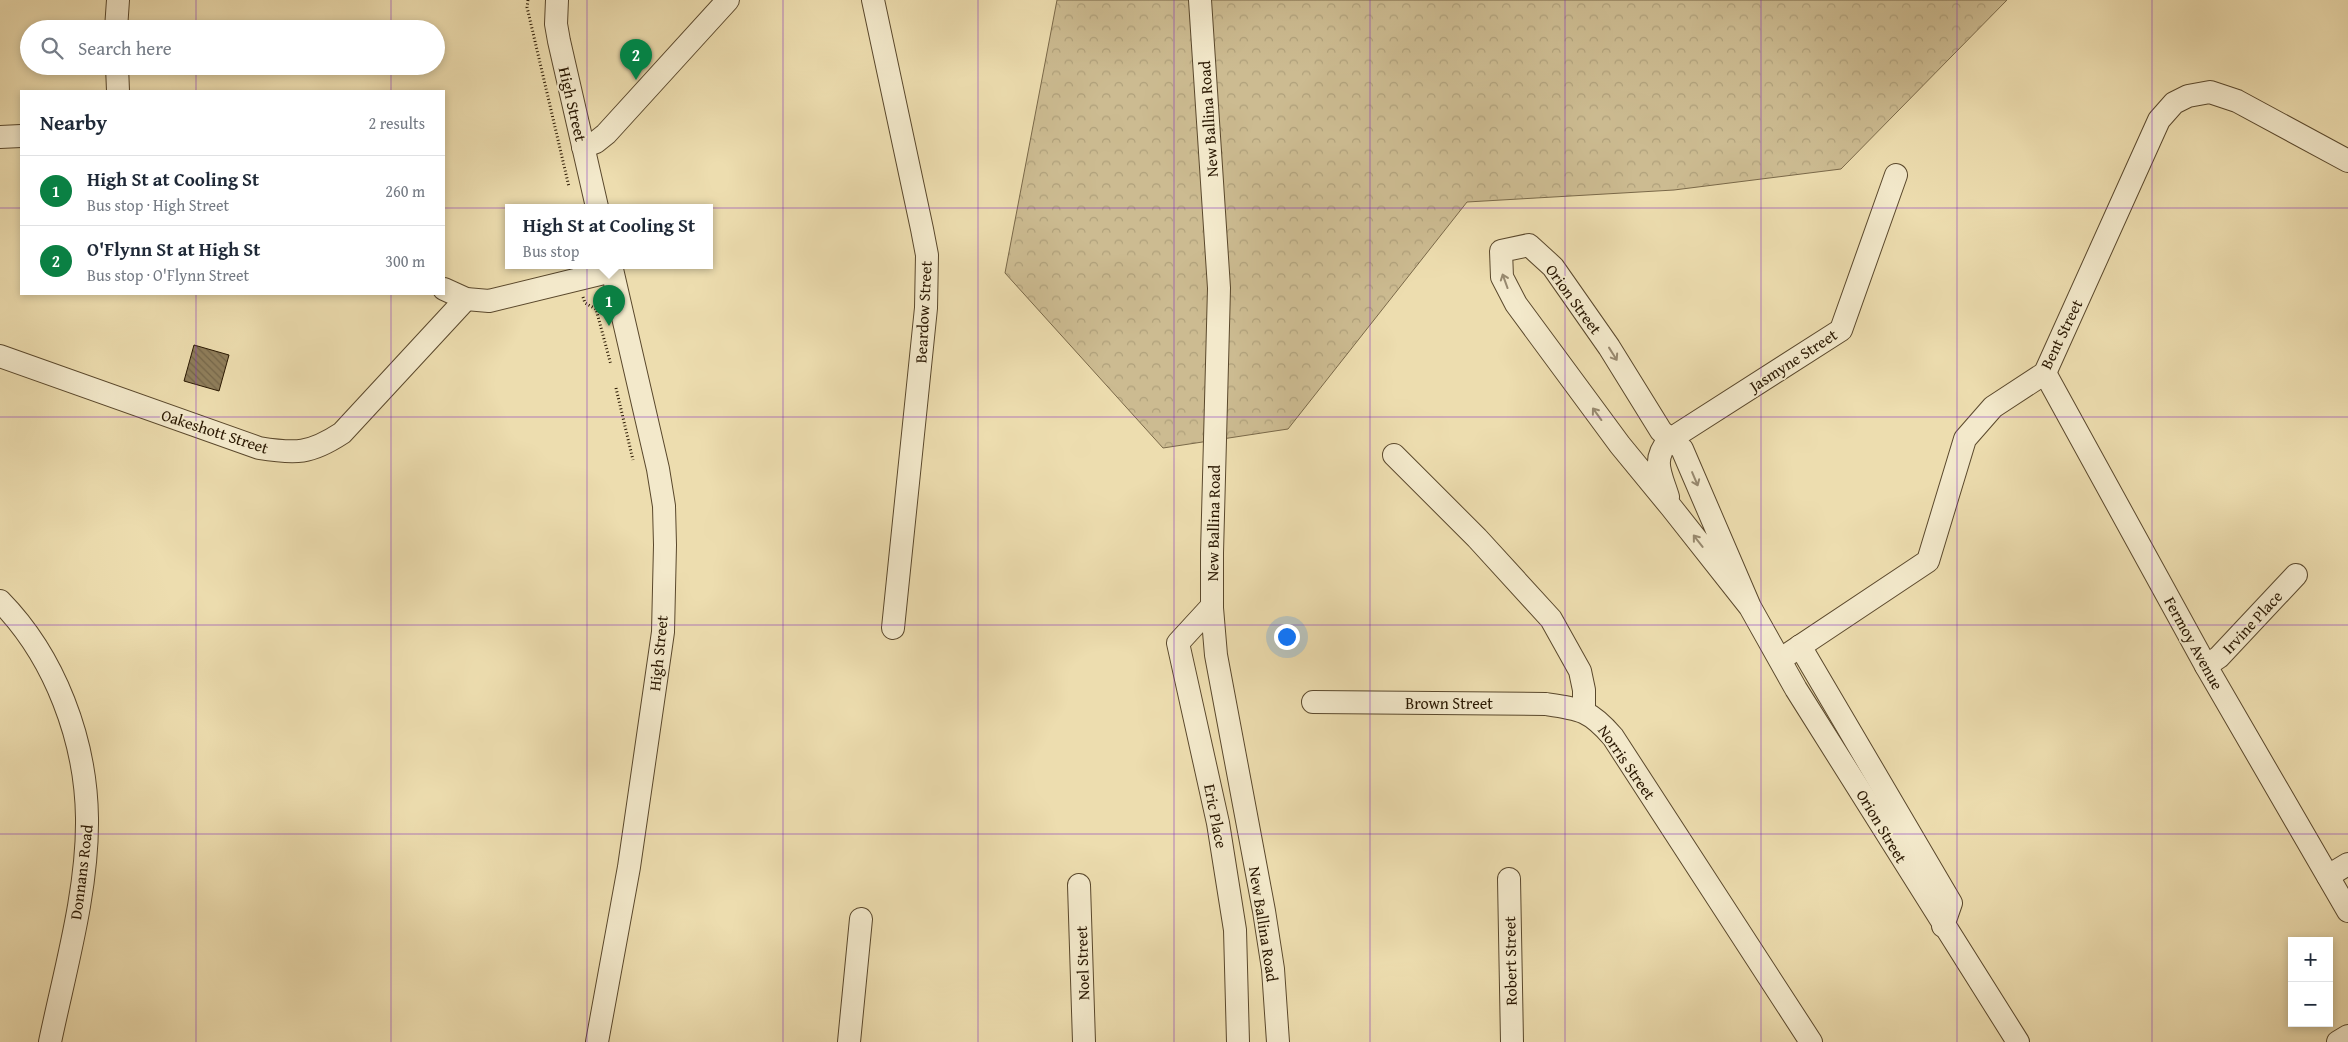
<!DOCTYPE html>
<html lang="en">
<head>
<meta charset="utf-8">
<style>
	:root { --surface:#fff; --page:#f2f2f3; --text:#1f2937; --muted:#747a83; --line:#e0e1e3; --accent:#0b8043 }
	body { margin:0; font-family:"Gentium Book Plus",serif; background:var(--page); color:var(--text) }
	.controls { position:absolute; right:15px; bottom:15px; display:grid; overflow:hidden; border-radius:0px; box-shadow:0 2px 8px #0003 }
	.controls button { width:45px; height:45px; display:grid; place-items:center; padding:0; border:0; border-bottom:1px solid var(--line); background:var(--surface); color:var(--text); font:25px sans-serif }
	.you { position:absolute; left:1286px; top:636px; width:18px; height:18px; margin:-12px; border:4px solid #fff; border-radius:50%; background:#1a73e8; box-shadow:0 0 0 8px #1a73e833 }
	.badge { display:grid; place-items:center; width:32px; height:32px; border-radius:50%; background:var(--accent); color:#fff; font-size:16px; font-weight:700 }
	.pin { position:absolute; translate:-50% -41px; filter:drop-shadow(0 1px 2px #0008) }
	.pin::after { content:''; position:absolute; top:26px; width:18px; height:15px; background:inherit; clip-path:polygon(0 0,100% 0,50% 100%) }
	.popup { position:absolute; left:505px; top:204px; width:208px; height:65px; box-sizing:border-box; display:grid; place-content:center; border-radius:0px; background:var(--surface); filter:drop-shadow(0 1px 4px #0005); font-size:16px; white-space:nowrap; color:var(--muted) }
	.popup b { font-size:19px; color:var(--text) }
	.popup::after { content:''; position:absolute; left:50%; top:100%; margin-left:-10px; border:10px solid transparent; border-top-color:var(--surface) }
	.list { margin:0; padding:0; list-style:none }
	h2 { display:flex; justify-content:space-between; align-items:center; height:65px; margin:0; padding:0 20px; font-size:21px }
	h2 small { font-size:16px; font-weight:400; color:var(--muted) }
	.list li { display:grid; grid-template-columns:32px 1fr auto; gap:15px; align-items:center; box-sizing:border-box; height:70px; padding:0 20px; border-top:1px solid var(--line) }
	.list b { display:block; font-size:19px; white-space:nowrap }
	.list p { margin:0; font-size:16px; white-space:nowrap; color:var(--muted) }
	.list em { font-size:16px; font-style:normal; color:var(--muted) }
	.icon { flex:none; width:28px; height:28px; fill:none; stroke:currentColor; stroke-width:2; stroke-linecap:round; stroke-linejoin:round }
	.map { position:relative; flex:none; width:2348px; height:1042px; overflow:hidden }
	.search { position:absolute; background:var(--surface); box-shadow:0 2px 8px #0003; left:20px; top:20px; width:425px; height:55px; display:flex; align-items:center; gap:12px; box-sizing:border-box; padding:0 18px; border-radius:28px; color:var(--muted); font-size:19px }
	.panel { position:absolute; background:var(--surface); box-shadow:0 2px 8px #0003; left:20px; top:90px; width:425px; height:205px; border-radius:0px }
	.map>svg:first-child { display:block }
</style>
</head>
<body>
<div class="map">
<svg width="2348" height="1042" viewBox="0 0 2348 1042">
	<defs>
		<pattern id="forest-crowns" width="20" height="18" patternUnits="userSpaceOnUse" patternTransform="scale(1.25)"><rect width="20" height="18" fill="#ccbb91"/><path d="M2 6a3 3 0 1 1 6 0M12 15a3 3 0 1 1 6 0" fill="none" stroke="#afa07b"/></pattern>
		<pattern id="building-back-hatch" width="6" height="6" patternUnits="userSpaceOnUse" patternTransform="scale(1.25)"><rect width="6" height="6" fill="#8f7e5b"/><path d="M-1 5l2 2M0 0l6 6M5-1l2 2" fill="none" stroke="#756649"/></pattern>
	</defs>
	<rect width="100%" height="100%" fill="#edddaf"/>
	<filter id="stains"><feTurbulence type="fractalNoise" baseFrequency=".004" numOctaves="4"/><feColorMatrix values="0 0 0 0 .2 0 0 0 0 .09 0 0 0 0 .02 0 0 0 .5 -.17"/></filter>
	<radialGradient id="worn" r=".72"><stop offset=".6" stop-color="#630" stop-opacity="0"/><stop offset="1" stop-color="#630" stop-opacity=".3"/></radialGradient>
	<polygon fill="url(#forest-crowns)" stroke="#7a6949" points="1057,0 2007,0 1841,169 1674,190 1467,202 1288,429 1163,448 1005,273"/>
	<polygon fill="url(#building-back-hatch)" stroke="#291701" points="194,345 229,355 219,391 184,381"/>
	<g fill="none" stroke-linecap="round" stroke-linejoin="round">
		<defs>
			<g id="minor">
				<polyline points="557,0 556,24 559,41 597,207"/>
				<polyline points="873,0 922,229 927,255 926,308 893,628"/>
				<polyline points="1200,0 1219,288 1212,553 1212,608 1216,655 1264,911 1273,969 1278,1042"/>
				<polyline points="116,29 118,0"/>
				<polyline points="117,66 118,91"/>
				<polyline points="0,137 21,136"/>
				<polyline points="583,147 596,142 606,134 728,0"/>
				<polyline points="444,289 466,299 489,301 612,271"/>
				<path d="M0 356 259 448C296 454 310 454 342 433L466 299"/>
				<polyline points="2045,373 2206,666 2348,911"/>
				<polyline points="1394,455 1477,538 1551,619 1580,671 1584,690 1584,711"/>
				<path d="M1668 497C1661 474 1651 460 1669 440L1841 330 1896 175"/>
				<path d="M0 601C55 657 86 740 87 818 88 891 65 970 50 1042"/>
				<polyline points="1212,606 1178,643 1218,823 1235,930 1238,1042"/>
				<polyline points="1750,607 1682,449 1661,431 1609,347 1553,267 1529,245 1501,251 1502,277 1516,304 1620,445 1671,507 1750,607 1796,689 2018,1042"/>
				<polyline points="1800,646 1951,903 1943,926"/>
				<polyline points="1781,659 1928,561 1965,439 1993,407 2045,373 2159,120 2174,103 2188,96 2210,92 2237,101 2348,161"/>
				<polyline points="2206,666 2219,657 2296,575"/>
				<path d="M1313 702 1546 704C1580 709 1590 710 1613 737L1811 1042"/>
				<polyline points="2328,876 2348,864"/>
				<polyline points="1509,879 1512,1042"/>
				<polyline points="1079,885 1084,1042"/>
				<polyline points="597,1042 629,867 663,632 665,545 664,506 658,469 611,265"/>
				<polyline points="849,1042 861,919"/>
				<polyline points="2338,1042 2348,1036"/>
			</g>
		</defs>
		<use href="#minor" stroke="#5a482c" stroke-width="24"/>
		<g stroke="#291701" stroke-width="3" stroke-dasharray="1 2.5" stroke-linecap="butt">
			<polyline points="528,0 527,7 569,187"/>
			<polyline points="583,297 585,303 596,309 611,365"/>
			<polyline points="616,388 633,460"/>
		</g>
		<use href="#minor" stroke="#f3e9cb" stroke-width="22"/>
	</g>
	<defs><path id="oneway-shaft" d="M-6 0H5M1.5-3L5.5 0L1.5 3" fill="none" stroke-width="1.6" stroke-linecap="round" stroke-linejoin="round" transform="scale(1.25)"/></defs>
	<g stroke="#988a70">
		<use href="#oneway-shaft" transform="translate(1505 281) rotate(-110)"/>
		<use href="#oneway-shaft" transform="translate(1613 354) rotate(58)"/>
		<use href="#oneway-shaft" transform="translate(1597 414) rotate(-126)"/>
		<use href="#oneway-shaft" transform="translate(1695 479) rotate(67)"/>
		<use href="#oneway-shaft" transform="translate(1698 541) rotate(-128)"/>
	</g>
	<path fill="none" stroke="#7b2cbf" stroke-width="1" stroke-opacity="0.55" d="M196 0V29M391 0V29M587 0V1042M783 0V1042M978 0V1042M1174 0V1042M1370 0V1042M1565 0V1042M1761 0V1042M1957 0V1042M2152 0V1042M196 66V91M391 66V91M0 208H21M444 208H2348M196 294V1042M391 294V1042M0 417H2348M0 625H2348M0 834H2348"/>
	<g text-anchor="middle" stroke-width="4" stroke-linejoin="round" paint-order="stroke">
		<g font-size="16" fill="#291701" stroke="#f3e9cb">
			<text transform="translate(573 104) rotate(77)" y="6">High Street</text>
			<text transform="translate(1208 119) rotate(-94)" y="6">New Ballina Road</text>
			<text transform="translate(1574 299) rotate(54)" y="6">Orion Street</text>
			<text transform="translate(923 312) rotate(-87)" y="6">Beardow Street</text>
			<text transform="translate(2061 334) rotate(-64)" y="6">Bent Street</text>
			<text transform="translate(1793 360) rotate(-33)" y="6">Jasmyne Street</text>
			<text transform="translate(215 431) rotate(18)" y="6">Oakeshott Street</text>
			<text transform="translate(1213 523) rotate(-89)" y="6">New Ballina Road</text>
			<text transform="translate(2252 622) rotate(-47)" y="6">Irvine Place</text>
			<text transform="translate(2194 643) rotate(61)" y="6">Fermoy Avenue</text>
			<text transform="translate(658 653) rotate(-84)" y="6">High Street</text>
			<text x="1449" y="709">Brown Street</text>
			<text transform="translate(1627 762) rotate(55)" y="6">Norris Street</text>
			<text transform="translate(1216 816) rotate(79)" y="6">Eric Place</text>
			<text transform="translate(1882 826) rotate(59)" y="6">Orion Street</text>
			<text transform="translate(81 872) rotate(-83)" y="6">Donnans Road</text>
			<text transform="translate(1264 924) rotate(81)" y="6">New Ballina Road</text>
			<text transform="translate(1510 961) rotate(-91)" y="6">Robert Street</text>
			<text transform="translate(1082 963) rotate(-92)" y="6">Noel Street</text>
		</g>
	</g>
	<rect width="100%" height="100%" filter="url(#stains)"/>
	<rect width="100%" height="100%" fill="url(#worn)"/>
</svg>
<div class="controls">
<button>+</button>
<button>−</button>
</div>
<div class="you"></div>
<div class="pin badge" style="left:609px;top:326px">1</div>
<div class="popup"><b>High St at Cooling St</b>Bus stop</div>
<div class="pin badge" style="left:636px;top:80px">2</div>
<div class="search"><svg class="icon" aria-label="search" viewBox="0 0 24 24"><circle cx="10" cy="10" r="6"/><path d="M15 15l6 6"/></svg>Search here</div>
<section class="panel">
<h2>Nearby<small>2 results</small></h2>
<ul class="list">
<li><span class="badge">1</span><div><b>High St at Cooling St</b><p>Bus stop · High Street</p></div><em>260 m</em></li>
<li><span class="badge">2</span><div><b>O'Flynn St at High St</b><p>Bus stop · O'Flynn Street</p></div><em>300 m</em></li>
</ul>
</section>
</div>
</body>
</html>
